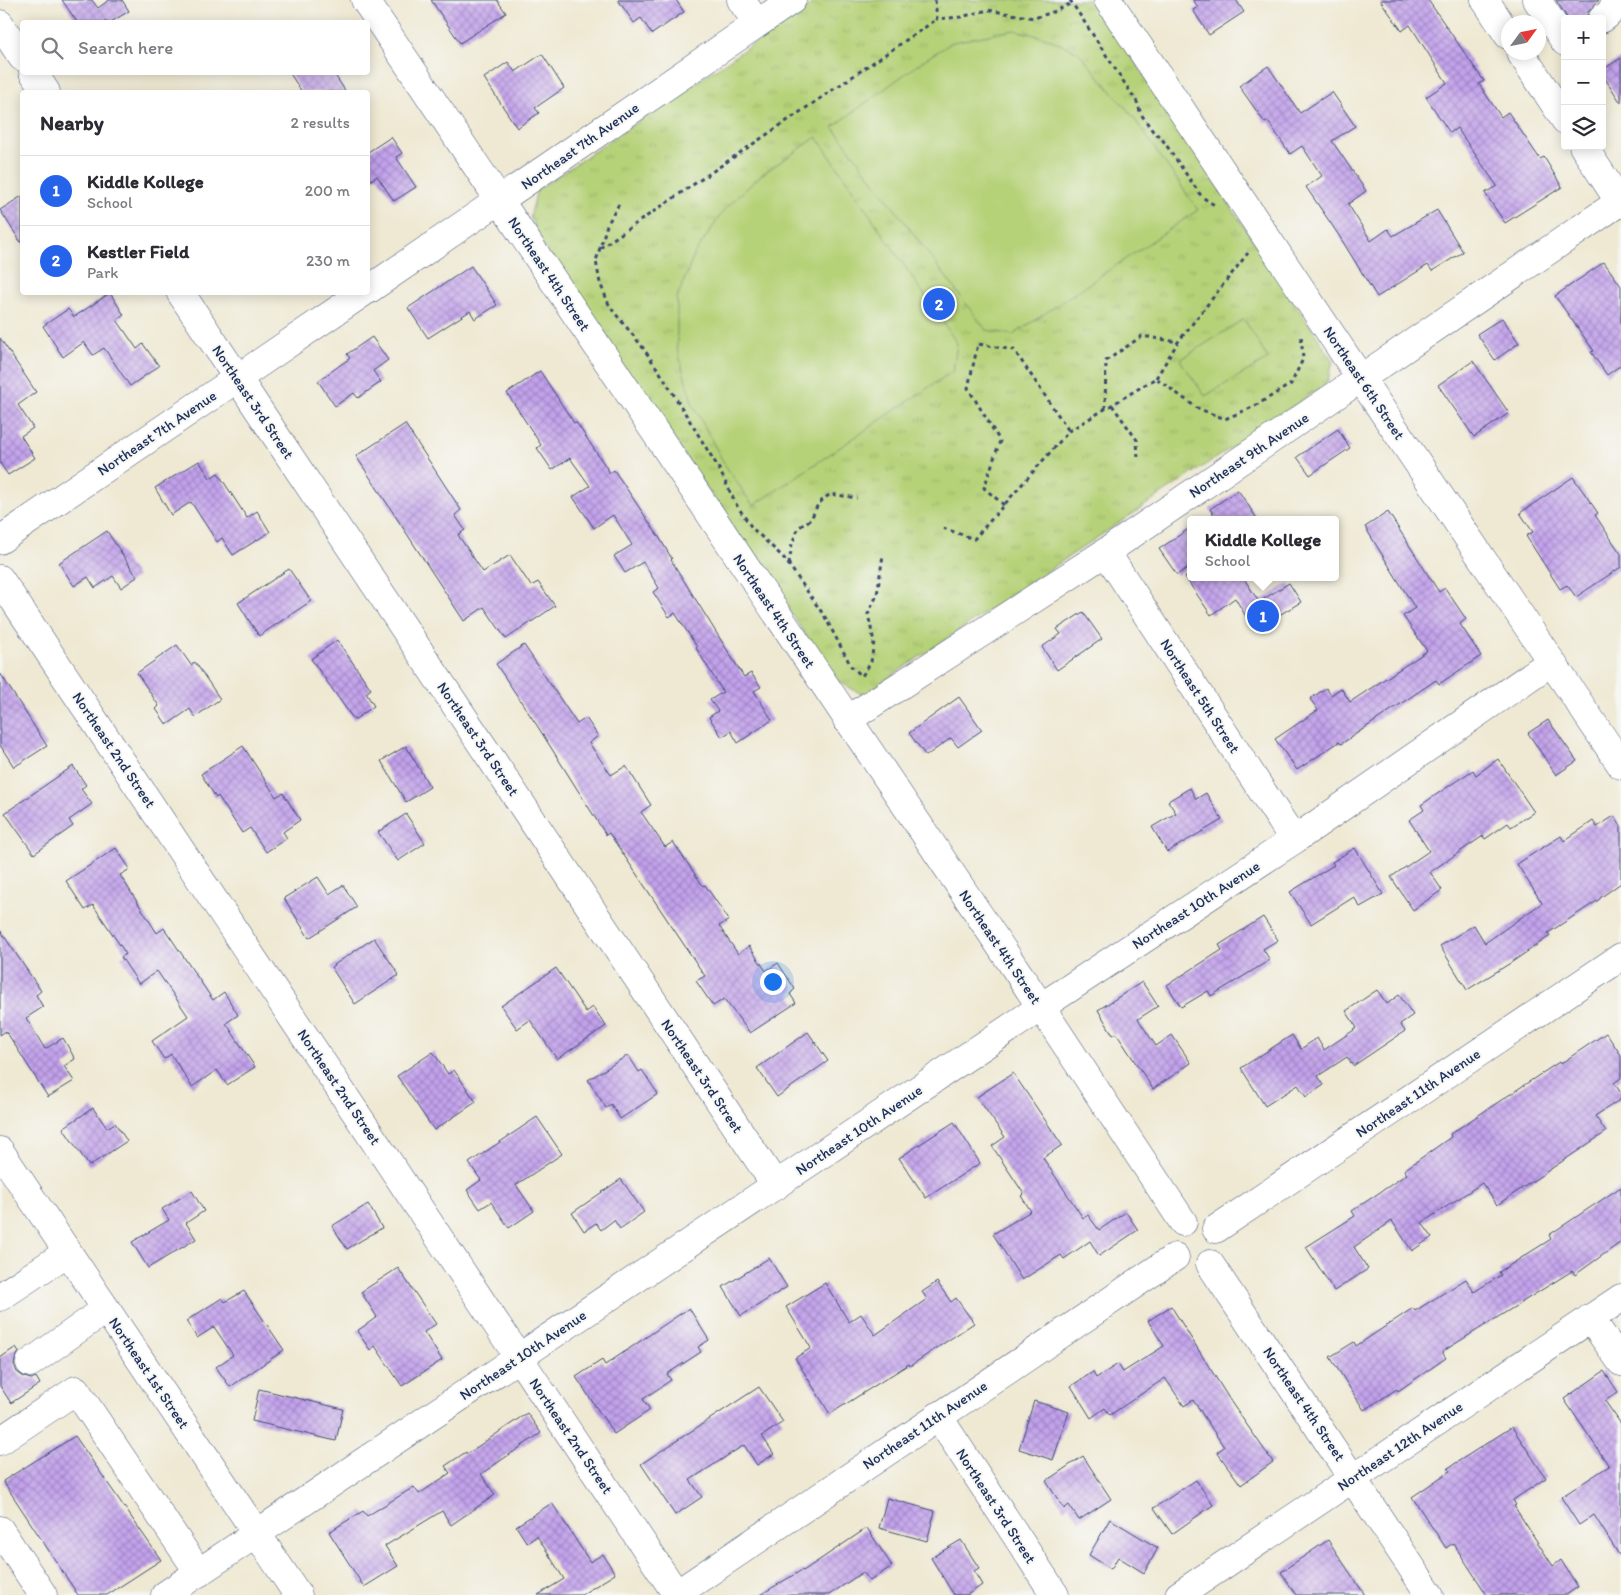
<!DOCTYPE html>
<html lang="en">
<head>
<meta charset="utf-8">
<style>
	:root { --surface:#fff; --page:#f7f7f7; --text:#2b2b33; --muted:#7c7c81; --line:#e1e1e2; --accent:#2563eb }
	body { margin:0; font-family:Itim,sans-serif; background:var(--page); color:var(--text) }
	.controls { position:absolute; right:15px; top:15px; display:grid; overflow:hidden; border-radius:5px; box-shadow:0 2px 12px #0003 }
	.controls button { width:45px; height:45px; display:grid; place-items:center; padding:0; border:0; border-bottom:1px solid var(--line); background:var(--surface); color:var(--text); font:25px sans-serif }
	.compass { position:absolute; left:1501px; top:15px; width:45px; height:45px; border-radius:50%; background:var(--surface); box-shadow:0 2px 12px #0003; rotate:57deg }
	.you { position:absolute; left:772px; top:981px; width:18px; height:18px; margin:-12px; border:4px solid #fff; border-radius:50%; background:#1a73e8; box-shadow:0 0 0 8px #1a73e833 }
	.badge { display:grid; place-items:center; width:32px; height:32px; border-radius:50%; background:var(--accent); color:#fff; font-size:16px; font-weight:700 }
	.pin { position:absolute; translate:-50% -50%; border:2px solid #fff; box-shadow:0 1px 5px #0006 }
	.popup { position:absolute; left:1187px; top:516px; width:152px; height:65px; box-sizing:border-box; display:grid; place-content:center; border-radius:5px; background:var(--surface); filter:drop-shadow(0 1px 4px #0005); font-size:16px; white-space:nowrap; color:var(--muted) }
	.popup b { font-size:19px; color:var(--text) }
	.popup::after { content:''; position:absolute; left:50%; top:100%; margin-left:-10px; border:10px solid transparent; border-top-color:var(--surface) }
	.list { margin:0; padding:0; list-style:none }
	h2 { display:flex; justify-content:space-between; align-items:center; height:65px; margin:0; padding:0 20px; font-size:21px }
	h2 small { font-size:16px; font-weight:400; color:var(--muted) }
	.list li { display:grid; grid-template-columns:32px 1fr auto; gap:15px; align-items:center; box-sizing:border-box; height:70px; padding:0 20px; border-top:1px solid var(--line) }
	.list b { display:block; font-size:19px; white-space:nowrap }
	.list p { margin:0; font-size:16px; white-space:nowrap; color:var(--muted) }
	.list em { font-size:16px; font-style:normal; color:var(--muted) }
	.icon { flex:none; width:28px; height:28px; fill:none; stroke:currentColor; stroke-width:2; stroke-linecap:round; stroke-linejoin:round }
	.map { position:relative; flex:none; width:1621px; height:1595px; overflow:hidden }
	.search { position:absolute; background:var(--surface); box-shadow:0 2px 12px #0003; left:20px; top:20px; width:350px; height:55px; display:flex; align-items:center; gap:12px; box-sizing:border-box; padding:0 18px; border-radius:5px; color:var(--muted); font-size:19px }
	.panel { position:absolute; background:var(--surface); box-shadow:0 2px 12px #0003; left:20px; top:90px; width:350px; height:205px; border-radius:5px }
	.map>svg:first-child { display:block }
</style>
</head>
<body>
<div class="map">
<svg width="1621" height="1595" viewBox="0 0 1621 1595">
	<defs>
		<pattern id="grass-tufts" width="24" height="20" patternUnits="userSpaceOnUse" patternTransform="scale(1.25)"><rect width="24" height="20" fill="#b6d278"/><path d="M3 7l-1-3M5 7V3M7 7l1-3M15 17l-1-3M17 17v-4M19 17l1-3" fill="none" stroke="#9cb56a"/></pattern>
		<pattern id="building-cross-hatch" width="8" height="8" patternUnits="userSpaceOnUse" patternTransform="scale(1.25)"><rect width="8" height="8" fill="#c3a2ec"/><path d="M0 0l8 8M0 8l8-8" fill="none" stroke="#9e84c2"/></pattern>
	</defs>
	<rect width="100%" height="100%" fill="#f6f6f2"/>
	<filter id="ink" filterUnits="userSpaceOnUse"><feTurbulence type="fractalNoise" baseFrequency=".02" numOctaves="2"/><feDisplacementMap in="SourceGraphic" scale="10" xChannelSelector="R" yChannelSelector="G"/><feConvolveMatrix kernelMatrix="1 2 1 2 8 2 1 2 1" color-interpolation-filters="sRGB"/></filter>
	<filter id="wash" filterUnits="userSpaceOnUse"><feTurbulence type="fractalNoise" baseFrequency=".0096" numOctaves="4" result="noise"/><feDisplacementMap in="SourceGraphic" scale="20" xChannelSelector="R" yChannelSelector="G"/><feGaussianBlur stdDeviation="1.12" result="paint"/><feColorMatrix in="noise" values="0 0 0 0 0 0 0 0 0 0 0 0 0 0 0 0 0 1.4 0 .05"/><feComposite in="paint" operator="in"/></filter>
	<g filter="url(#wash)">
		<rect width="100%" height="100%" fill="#efe9d3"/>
		<polygon fill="url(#grass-tufts)" stroke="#68806b" points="818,0 1094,0 1333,361 1327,383 863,695 836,680 544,247 530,217 537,190"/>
		<g fill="#b6d278" stroke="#68806b">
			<polygon points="1014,30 1047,38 1078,52 1131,114 1198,210 1013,335 986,330 833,127 924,60 953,42"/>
			<polygon points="817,137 957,343 953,371 753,506 725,465 692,403 677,348 677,298 695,253 725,209 761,175"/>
			<polygon points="1244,319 1268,359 1205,396 1180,360"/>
		</g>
		<g id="blocks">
			<g fill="url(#building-cross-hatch)">
				<polygon points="62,0 92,0 98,8 109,0 122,0 129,11 111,22 76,22 77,22"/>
				<polygon points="431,0 497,0 506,13 460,43"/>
				<polygon points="618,0 676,0 684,12 652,34 641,18 634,23"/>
				<polygon points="1193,0 1236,0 1244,12 1209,35 1193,10 1198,7"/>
				<polygon points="1380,0 1428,0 1484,81 1479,84 1501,117 1508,112 1540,159 1544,157 1562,187 1505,223 1485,193 1497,186 1457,128 1450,133 1426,97 1447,83 1410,25 1402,31"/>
				<polygon points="1556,0 1599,0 1588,12 1587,15 1582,19 1568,19"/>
				<polygon points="542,54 564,88 535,108 539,113 517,128 484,78 508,62 515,72"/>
				<polygon points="1621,58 1621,103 1602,74 1602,70"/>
				<polygon points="1268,66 1300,113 1332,92 1355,126 1332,141 1366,191 1348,204 1371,241 1388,229 1393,236 1437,210 1463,252 1432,271 1428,265 1377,297 1338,234 1306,187 1322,176 1302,146 1290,154 1268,121 1265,123 1239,86"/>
				<polygon points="289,72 333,72 346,92 302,92"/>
				<polygon points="391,137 402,153 396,157 416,187 394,201 377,176 368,182 368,152"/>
				<polygon points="22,196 22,244 0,210"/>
				<polygon points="1604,262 1621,286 1621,365 1607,375 1591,352 1594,351 1555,296"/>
				<polygon points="471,266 497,305 475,319 470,311 428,338 408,308"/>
				<polygon points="110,293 124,315 117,320 137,349 143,344 159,366 130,386 104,348 93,355 84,342 63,357 43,326 68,309 74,317"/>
				<polygon points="1502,318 1519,343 1495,360 1477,334"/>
				<polygon points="372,337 388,360 373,371 381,382 358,398 354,393 335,406 318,381 350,358 347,354"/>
				<polygon points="0,338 36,392 18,405 33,428 21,436 35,458 8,475 0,463"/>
				<polygon points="1473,361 1509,413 1474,437 1438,385"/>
				<polygon points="540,371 574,423 576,422 610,473 614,470 659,537 672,559 671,560 744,677 751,673 761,687 754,691 772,720 738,743 731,731 722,737 709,717 718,711 710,700 723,692 696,648 697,647 675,613 669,617 653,592 659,588 643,562 625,573 614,556 632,545 613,515 594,528 573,497 590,486 570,458 552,470 537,448 541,445 507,393"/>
				<polygon points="405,424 461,510 455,515 465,530 458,535 483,572 510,555 531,586 538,582 555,606 506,639 484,607 464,621 356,456"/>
				<polygon points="1338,429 1350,448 1310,475 1297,457"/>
				<polygon points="199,461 210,478 218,473 247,518 257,511 270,532 233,555 222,538 217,542 191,502 171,515 155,488"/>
				<polygon points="1573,477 1598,513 1595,515 1621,554 1621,567 1576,597 1567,585 1560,589 1526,536 1533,532 1520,513"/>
				<polygon points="1238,490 1258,520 1217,520 1210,509"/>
				<polygon points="1388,512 1439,592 1445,588 1466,619 1460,624 1481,656 1439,684 1436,680 1341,744 1339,742 1297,770 1275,739 1318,710 1310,699 1326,688 1331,695 1341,688 1350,702 1427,651 1403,616 1415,608 1365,527"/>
				<polygon points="1190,528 1190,566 1177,575 1159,549"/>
				<polygon points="107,531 137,577 121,588 113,576 95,588 88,577 74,586 59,563"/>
				<polygon points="289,569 311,601 259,636 238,603"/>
				<polygon points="1185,577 1243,577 1259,602 1289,583 1301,602 1254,630 1235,598 1211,615"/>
				<polygon points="1083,612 1102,639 1057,670 1042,647 1061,634 1057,629"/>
				<polygon points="337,640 371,689 366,693 374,706 354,720 311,659"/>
				<polygon points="177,645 191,665 195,662 220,699 195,717 190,709 167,725 156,709 159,706 137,673"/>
				<polygon points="524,645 577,724 586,718 598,736 589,743 611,775 626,766 651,805 641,812 665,847 673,842 703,886 705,885 729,920 719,926 738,954 749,946 766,971 778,963 795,989 790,994 796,1003 750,1033 724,999 713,1006 696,981 705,976 609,833 606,835 538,727 496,664"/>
				<polygon points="0,673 47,746 14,767 0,745"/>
				<polygon points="959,697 982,730 958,747 951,738 926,756 909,733"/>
				<polygon points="1548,720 1577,761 1556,775 1528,733"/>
				<polygon points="243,746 276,797 283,793 300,820 283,832 287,838 266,852 250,828 242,833 218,796 216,798 201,774"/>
				<polygon points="406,746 430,787 406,802 381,761"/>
				<polygon points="1498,759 1534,812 1511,827 1508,823 1485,839 1483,836 1430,872 1442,890 1413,910 1391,877 1429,851 1409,820 1424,810 1421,805 1449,786 1473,770 1476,775"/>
				<polygon points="73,766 86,785 81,789 92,804 69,820 73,826 34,854 5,813"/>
				<polygon points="1190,788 1196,799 1206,793 1222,820 1167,852 1152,827 1176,813 1168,801"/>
				<polygon points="406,814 425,843 398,861 378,832"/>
				<polygon points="1614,816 1621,826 1621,883 1600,898 1600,899 1548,933 1550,936 1512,962 1467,990 1440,946 1474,925 1485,943 1542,903 1517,864 1561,836 1564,841 1593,821 1597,827"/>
				<polygon points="116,848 130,869 120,875 157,933 164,928 213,1000 224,992 238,1015 226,1023 255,1067 227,1085 217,1070 192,1087 171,1054 164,1059 152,1041 188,1016 157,971 139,984 121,957 126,954 93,905 85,910 66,881"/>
				<polygon points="1355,848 1383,894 1360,907 1354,897 1311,924 1290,892 1334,865 1332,862"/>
				<polygon points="318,877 329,894 343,885 357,907 309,938 284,898"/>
				<polygon points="1263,917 1278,940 1263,949 1270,960 1211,996 1208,991 1181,1007 1167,985 1222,950 1219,945"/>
				<polygon points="0,930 41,991 36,995 43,1007 26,1018 45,1049 63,1038 75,1059 64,1066 74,1081 48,1097 6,1031 0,1035"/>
				<polygon points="374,938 399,975 355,1004 331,967"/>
				<polygon points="556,968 586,1012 593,1007 606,1026 557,1059 530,1020 517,1029 501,1006"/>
				<polygon points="1142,982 1158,1006 1138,1019 1156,1046 1172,1035 1191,1063 1153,1089 1116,1033 1113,1035 1098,1010"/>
				<polygon points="1377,990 1387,1004 1399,995 1413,1015 1400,1024 1405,1031 1353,1066 1347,1057 1318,1076 1324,1085 1306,1097 1298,1085 1265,1106 1241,1068 1292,1035 1301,1049 1317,1038 1324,1050 1357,1028 1346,1011"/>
				<polygon points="808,1032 828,1061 777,1097 757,1068"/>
				<polygon points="1606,1033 1621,1055 1621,1078 1614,1083 1621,1093 1621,1099 1595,1116 1606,1132 1497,1205 1482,1183 1422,1223 1432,1237 1412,1251 1392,1221 1354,1247 1368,1269 1334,1291 1306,1247 1355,1216 1352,1211 1407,1174 1404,1170 1451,1137 1450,1134 1559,1062 1560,1064"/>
				<polygon points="433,1052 448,1074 454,1070 476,1102 434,1130 397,1076"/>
				<polygon points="628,1055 639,1072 642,1070 658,1094 620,1119 611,1104 606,1108 588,1080"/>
				<polygon points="1013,1073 1062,1145 1043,1158 1083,1218 1088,1215 1099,1230 1126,1212 1138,1230 1099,1256 1090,1241 1064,1259 1061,1255 1022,1280 993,1234 1031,1211 1021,1196 1024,1194 992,1146 1005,1137 977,1097"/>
				<polygon points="93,1108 107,1128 115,1123 127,1141 89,1166 63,1128"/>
				<polygon points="537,1117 562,1154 516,1185 534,1211 509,1228 491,1202 480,1209 467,1190 481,1180 469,1163"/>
				<polygon points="954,1122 980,1163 926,1198 899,1158"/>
				<polygon points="621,1179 644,1212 620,1229 614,1220 601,1230 596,1223 584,1231 572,1213"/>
				<polygon points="1621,1187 1621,1242 1575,1275 1572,1271 1442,1352 1446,1358 1398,1391 1397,1389 1364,1410 1330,1357 1354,1342 1356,1346 1413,1308 1415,1311 1466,1279 1474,1292 1501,1275 1499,1272 1551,1239 1549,1235"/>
				<polygon points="192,1191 204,1211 186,1223 196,1239 148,1268 132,1242 169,1220 162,1209"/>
				<polygon points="368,1204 382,1228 347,1249 332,1226"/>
				<polygon points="769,1258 787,1287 741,1316 723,1287"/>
				<polygon points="398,1268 436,1324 424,1332 442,1360 402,1386 375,1346 370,1350 357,1331 377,1317 361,1292"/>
				<polygon points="937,1282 951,1302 956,1298 974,1323 910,1366 909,1364 830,1414 795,1358 811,1348 786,1307 825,1283 849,1322 861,1314 875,1335 927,1299 922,1292"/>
				<polygon points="244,1291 284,1350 230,1387 216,1367 233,1355 214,1327 197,1338 186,1321 222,1298 225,1302"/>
				<polygon points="1171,1306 1233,1405 1273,1462 1241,1485 1217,1452 1224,1447 1193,1400 1184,1406 1165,1378 1110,1415 1105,1408 1091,1418 1071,1386 1093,1372 1096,1378 1118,1364 1123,1372 1164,1346 1148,1321"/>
				<polygon points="689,1308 709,1340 698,1347 701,1352 667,1374 671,1380 643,1399 650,1410 614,1434 576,1377 602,1360 605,1365"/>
				<polygon points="16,1347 19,1352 16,1357 14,1364 17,1372 24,1377 31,1379 36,1377 40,1384 11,1403 0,1386 0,1358"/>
				<polygon points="1604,1371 1618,1392 1605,1401 1621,1424 1621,1558 1594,1515 1579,1525 1561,1497 1609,1466 1564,1399"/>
				<polygon points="759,1387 783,1422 762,1436 774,1454 757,1465 744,1445 690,1480 702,1497 675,1515 641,1464"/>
				<polygon points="259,1389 343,1409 336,1441 252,1421"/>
				<polygon points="1034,1401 1069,1412 1053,1460 1019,1449"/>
				<polygon points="527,1413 541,1433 481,1474 495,1495 451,1525 442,1511 385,1546 398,1566 364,1587 329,1532 363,1511 367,1516 414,1487 419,1494 450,1473 445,1466 466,1452 467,1454"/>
				<polygon points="1512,1427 1546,1478 1513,1500 1516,1505 1514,1506 1553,1566 1561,1560 1578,1587 1566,1595 1487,1595 1453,1543 1446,1548 1412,1497 1450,1471 1448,1468"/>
				<polygon points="75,1436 161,1560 107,1595 78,1595 3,1481"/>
				<polygon points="1083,1456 1111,1499 1079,1520 1069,1505 1064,1509 1046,1481"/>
				<polygon points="1196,1480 1213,1505 1172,1534 1154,1508"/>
				<polygon points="887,1498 935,1511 927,1541 879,1528"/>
				<polygon points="552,1503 590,1562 603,1554 615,1574 581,1595 538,1595 564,1579 537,1536 527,1543 516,1526"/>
				<polygon points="1110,1519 1158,1548 1144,1573 1118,1557 1111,1569 1089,1555"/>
				<polygon points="867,1528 892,1566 870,1581 863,1572 829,1595 760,1595 802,1570 803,1571"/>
				<polygon points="961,1540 979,1568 974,1571 982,1585 967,1595 954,1595 931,1558"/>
				<polygon points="1328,1540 1348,1570 1365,1595 1296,1595 1281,1572"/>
			</g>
		</g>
	</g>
	<g filter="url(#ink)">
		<use href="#blocks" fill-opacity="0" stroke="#3b4b70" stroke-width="1"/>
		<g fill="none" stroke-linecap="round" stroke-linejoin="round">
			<defs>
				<g id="minor">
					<polyline points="365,0 1041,1007 1183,1222"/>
					<polyline points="741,0 757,23"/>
					<polyline points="1108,0 1361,379 1621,765"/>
					<polyline points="1485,0 1508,35"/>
					<polyline points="1537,0 1565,42"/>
					<path d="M1602 19C1610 14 1614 9 1615 0"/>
					<polyline points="0,24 22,57"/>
					<polyline points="1520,52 1565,120"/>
					<polyline points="33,72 46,92"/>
					<polyline points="1583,146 1621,204"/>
					<polyline points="368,290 792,0"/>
					<polyline points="180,292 776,1186"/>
					<polyline points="0,540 364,292"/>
					<polyline points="1106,552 1294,840"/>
					<polyline points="0,579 677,1595"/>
					<polyline points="847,720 1106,552 1621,201"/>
					<polyline points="0,1151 298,1595"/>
					<polyline points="1216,1229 1621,957"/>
					<polyline points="1210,1264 1430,1595"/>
					<polyline points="0,1297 68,1252"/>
					<polyline points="1590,1318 1621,1362"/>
					<polyline points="30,1363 106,1309"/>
					<polyline points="938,1416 1055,1595"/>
					<polyline points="0,1441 76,1390 199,1573"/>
					<polyline points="0,1530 43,1595"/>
					<polyline points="165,1595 1056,997 1294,840 1551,662"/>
					<polyline points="675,1595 1175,1257"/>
					<polyline points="1179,1595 1621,1298"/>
				</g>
			</defs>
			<use href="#minor" stroke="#3b4b70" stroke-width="29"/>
			<g stroke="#3b4b70" stroke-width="3" stroke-dasharray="4 4" stroke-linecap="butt">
				<polyline points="935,0 937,19 961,17 988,10 1034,18 1053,12 1072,3"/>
				<polyline points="1070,0 1137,102 1141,114 1152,130 1162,139 1202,197 1216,206"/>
				<polyline points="619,204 607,225 596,261 600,283 610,307 641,345 661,374 718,467 736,504 752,528 783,557 789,565 825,617 851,666 862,676 871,662 874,642 868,614 877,595 883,555"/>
				<polyline points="600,248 937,19"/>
				<polyline points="1156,378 1178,342 1248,253"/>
				<polyline points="1112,405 1137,440 1138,459"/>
				<polyline points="1105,409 1106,361 1142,336 1178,342"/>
				<polyline points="1004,505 984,488 1000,441 968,388 978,344 1014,350 1069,431"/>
				<polyline points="943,528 974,539 1069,431 1156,378 1197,408 1225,419 1255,406 1291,384 1303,359 1301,334"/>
				<polyline points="789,564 792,544 798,528 811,519 818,504 830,494 857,498"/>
			</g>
			<use href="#minor" stroke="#fff" stroke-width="28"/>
		</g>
	</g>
	<g text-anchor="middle" stroke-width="4" stroke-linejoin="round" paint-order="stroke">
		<g font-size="15" fill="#1b2f5e" stroke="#f6f6f2">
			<text transform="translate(580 146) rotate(-35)" y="5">Northeast 7th Avenue</text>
			<text transform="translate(549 274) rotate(56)" y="5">Northeast 4th Street</text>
			<text transform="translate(1364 383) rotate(56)" y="5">Northeast 6th Street</text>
			<text transform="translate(253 402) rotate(56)" y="5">Northeast 3rd Street</text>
			<text transform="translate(157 433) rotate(-34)" y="5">Northeast 7th Avenue</text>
			<text transform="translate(1249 455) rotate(-34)" y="5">Northeast 9th Avenue</text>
			<text transform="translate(774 611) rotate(56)" y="5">Northeast 4th Street</text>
			<text transform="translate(1200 696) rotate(57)" y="5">Northeast 5th Street</text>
			<text transform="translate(478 739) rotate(56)" y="5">Northeast 3rd Street</text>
			<text transform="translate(114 750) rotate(56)" y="5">Northeast 2nd Street</text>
			<text transform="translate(1196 905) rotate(-33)" y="5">Northeast 10th Avenue</text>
			<text transform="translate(1000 947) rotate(56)" y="5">Northeast 4th Street</text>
			<text transform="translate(702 1076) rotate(56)" y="5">Northeast 3rd Street</text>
			<text transform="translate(339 1087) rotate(56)" y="5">Northeast 2nd Street</text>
			<text transform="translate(1418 1093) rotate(-34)" y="5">Northeast 11th Avenue</text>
			<text transform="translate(859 1130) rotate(-34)" y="5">Northeast 10th Avenue</text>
			<text transform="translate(523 1355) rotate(-34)" y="5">Northeast 10th Avenue</text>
			<text transform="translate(149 1373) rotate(56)" y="5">Northeast 1st Street</text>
			<text transform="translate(1304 1404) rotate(56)" y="5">Northeast 4th Street</text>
			<text transform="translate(925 1425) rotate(-34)" y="5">Northeast 11th Avenue</text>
			<text transform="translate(571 1436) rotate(56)" y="5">Northeast 2nd Street</text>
			<text transform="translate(1400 1446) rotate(-34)" y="5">Northeast 12th Avenue</text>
			<text transform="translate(996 1506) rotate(57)" y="5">Northeast 3rd Street</text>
		</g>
	</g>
</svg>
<div class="controls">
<button>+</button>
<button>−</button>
<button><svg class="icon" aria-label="layers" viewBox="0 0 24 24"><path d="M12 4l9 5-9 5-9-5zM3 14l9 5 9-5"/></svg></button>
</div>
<svg class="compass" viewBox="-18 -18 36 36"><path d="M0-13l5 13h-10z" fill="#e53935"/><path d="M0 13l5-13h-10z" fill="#7c7c81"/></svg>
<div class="you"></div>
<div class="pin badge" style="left:1263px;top:616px">1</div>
<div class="popup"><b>Kiddle Kollege</b>School</div>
<div class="pin badge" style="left:939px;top:304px">2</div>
<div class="search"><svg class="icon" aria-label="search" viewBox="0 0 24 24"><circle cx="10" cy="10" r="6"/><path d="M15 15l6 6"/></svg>Search here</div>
<section class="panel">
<h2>Nearby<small>2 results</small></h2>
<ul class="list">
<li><span class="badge">1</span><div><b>Kiddle Kollege</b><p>School</p></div><em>200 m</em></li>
<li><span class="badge">2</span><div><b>Kestler Field</b><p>Park</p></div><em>230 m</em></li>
</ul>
</section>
</div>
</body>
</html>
